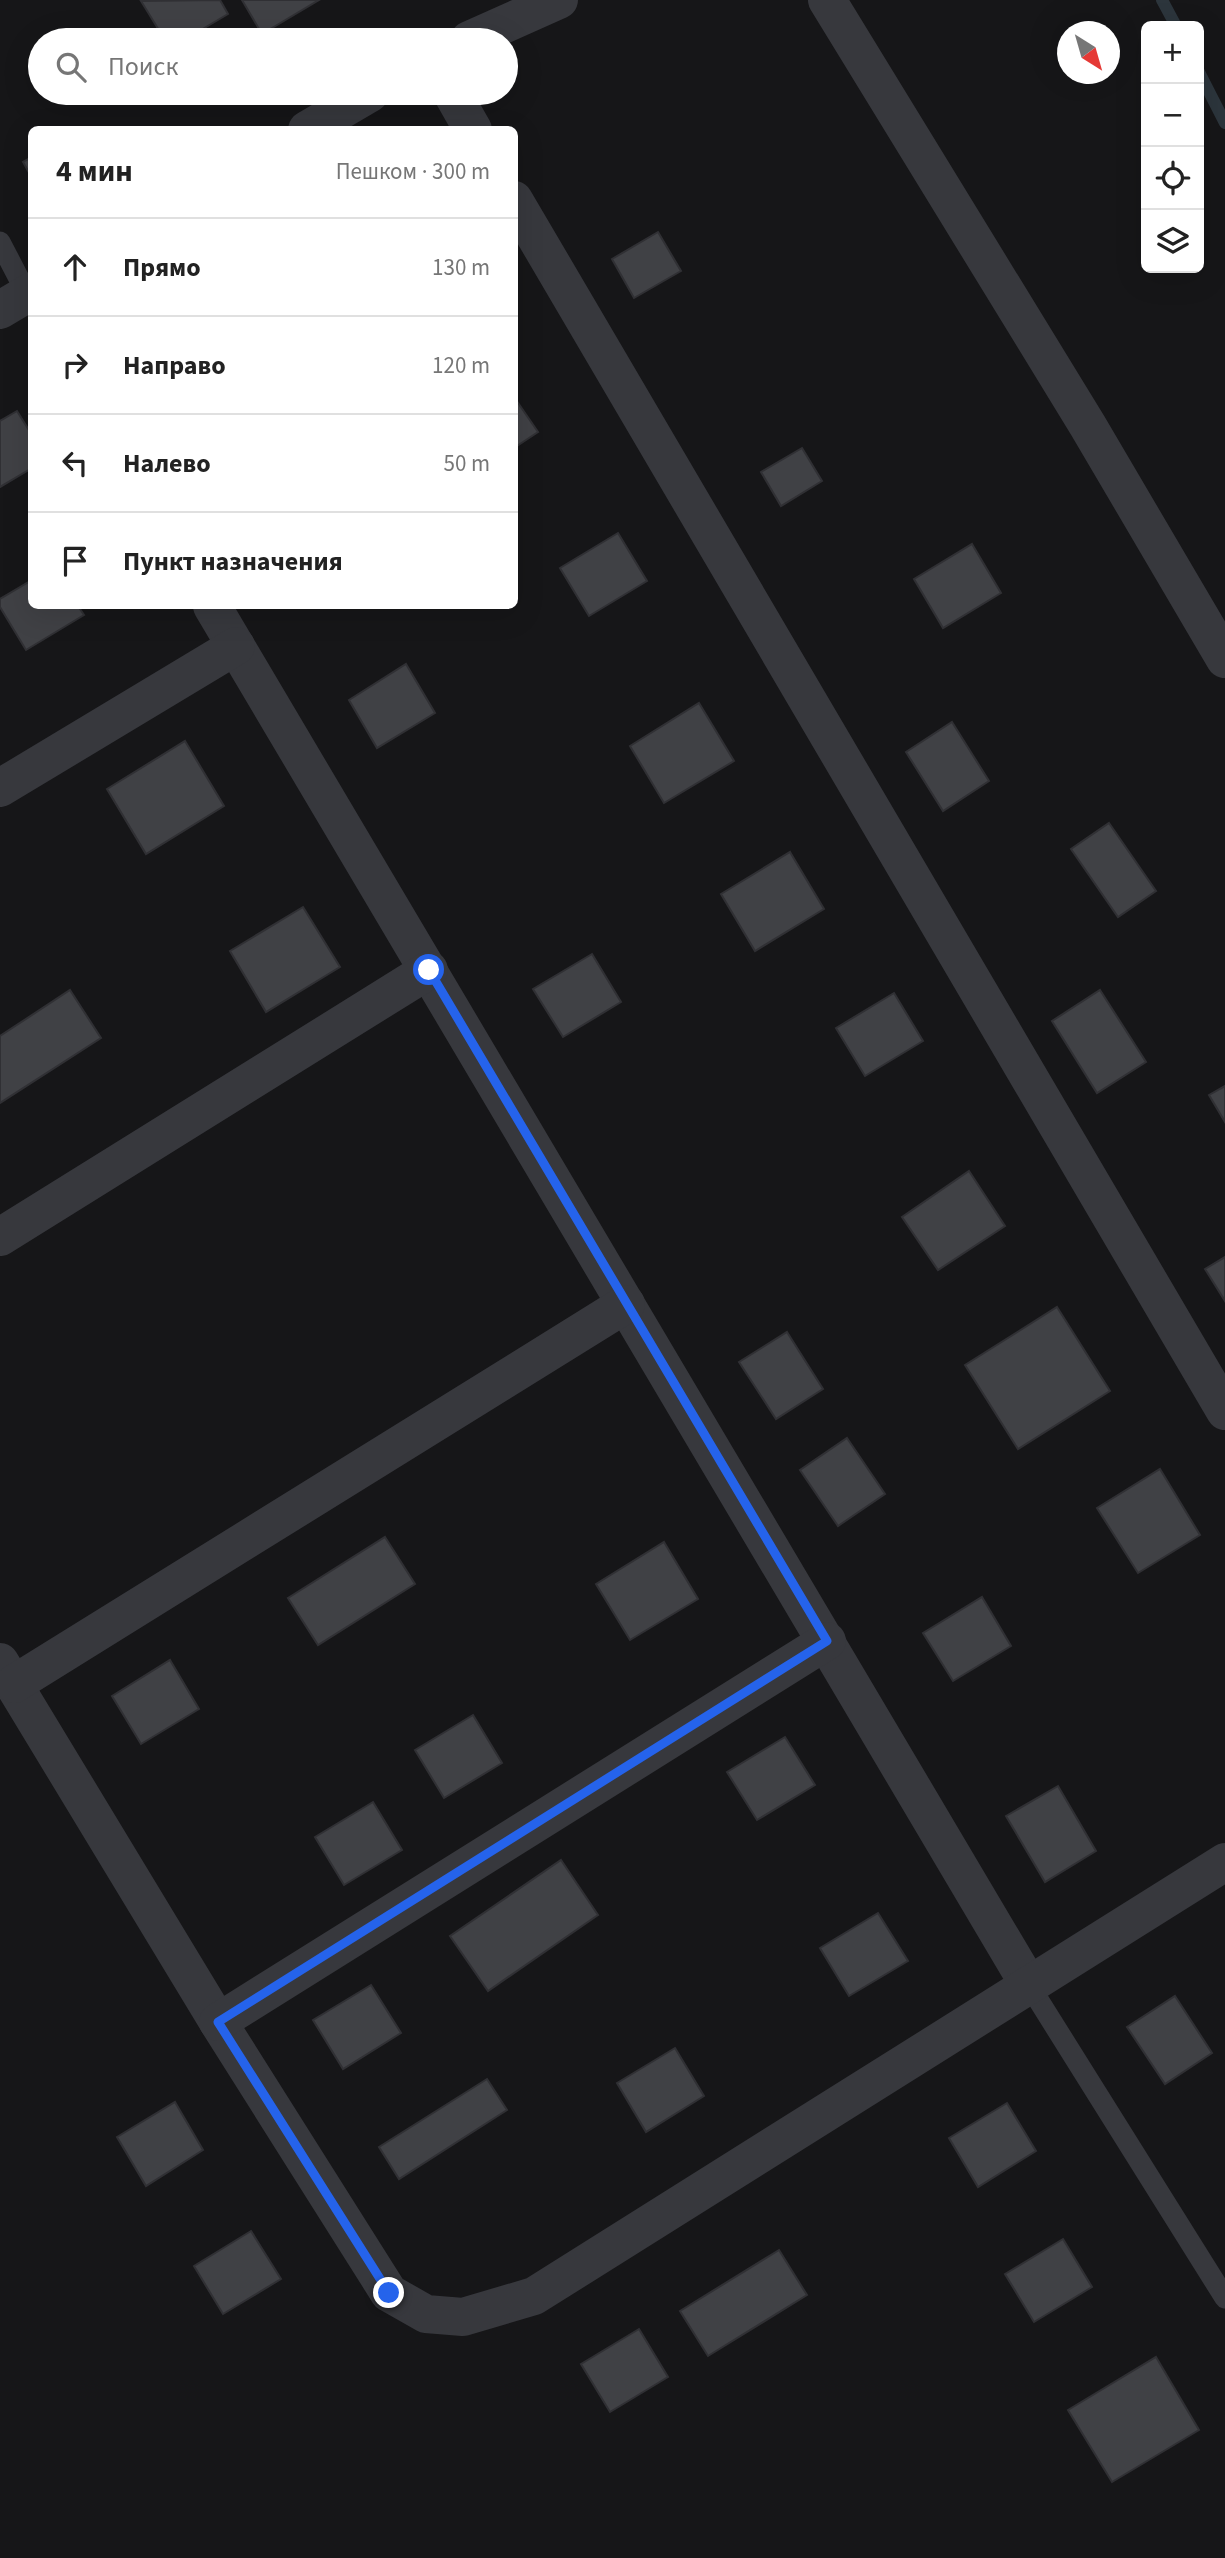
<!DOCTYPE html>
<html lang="ru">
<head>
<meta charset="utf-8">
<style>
	:root { --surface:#fff; --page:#f2f2f2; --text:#222; --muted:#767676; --line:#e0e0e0 }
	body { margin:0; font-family:"Source Sans 3",sans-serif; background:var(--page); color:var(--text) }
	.controls { position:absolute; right:21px; top:21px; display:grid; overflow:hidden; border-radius:10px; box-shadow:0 7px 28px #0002 }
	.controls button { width:63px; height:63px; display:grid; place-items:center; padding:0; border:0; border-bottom:2px solid var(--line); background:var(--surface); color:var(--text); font:35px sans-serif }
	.compass { position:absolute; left:1057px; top:21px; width:63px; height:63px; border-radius:50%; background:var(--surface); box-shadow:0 7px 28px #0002; rotate:143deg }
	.stop { position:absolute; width:21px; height:21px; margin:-16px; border:5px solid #2563eb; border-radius:50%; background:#fff }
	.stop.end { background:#2563eb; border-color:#fff; box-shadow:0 2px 7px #0008 }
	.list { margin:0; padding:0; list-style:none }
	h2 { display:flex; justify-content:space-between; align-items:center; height:91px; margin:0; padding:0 28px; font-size:30px }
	h2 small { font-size:23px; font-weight:400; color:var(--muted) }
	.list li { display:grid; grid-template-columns:46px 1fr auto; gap:21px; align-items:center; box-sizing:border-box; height:98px; padding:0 28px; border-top:2px solid var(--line) }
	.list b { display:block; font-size:26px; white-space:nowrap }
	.list em { font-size:23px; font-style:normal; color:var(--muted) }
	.icon { flex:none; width:38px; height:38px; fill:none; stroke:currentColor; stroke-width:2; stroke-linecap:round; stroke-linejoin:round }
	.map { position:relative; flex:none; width:1225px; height:2558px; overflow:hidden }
	.search { position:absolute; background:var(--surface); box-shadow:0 7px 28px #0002; left:28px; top:28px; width:490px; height:77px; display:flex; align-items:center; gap:18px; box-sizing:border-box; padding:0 24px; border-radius:38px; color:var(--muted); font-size:26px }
	.panel { position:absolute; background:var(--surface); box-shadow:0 7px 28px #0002; left:28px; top:126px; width:490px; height:483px; border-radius:10px }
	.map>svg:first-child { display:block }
</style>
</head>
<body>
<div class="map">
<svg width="1225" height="2558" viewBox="0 0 1225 2558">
	<rect width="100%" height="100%" fill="#161618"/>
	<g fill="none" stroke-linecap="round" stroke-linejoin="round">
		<g stroke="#2c353c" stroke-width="12">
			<polyline points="1162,0 1176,26"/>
			<polyline points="1199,72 1225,123"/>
		</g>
	</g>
	<g fill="#404145" stroke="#303034" stroke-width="2">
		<polygon points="220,0 228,14 184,40 165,40 141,1"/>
		<polygon points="242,0 319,0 262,34"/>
		<polygon points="32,157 32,178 23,162"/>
		<polygon points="658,232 681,271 634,298 612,259"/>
		<polygon points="514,397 538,432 514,448"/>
		<polygon points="17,411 32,435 32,468 0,487 0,421"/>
		<polygon points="802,448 822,481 781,506 761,472"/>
		<polygon points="618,533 647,581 589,616 560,568"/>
		<polygon points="972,544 1001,593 943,628 914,579"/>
		<polygon points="32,580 32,606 78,606 84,615 26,650 0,607 0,599"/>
		<polygon points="406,664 435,713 377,748 349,700"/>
		<polygon points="699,703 734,761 664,803 630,746"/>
		<polygon points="952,722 989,781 943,811 906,752"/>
		<polygon points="185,741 224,806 146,854 107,789"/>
		<polygon points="1109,823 1156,891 1118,917 1071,849"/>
		<polygon points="790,852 824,909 755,951 721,894"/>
		<polygon points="303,907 340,967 266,1012 230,951"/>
		<polygon points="592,954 621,1002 563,1037 533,989"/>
		<polygon points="70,990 101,1038 0,1103 0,1036"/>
		<polygon points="1100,990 1146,1062 1097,1093 1052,1021"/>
		<polygon points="894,993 923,1041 865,1076 836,1028"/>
		<polygon points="1225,1086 1225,1122 1209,1095"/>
		<polygon points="969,1171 1005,1226 938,1270 902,1217"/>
		<polygon points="1225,1257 1225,1301 1205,1269"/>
		<polygon points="1057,1307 1110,1391 1018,1449 965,1365"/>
		<polygon points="787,1332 823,1389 776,1419 739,1362"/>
		<polygon points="847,1438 885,1494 838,1526 800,1470"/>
		<polygon points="1160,1469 1200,1535 1138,1573 1097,1508"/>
		<polygon points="385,1537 415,1584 318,1645 288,1598"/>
		<polygon points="664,1542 698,1599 630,1640 596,1584"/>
		<polygon points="982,1597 1011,1646 953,1681 923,1633"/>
		<polygon points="170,1660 199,1709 141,1744 112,1696"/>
		<polygon points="473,1715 502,1763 444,1798 415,1750"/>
		<polygon points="785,1737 815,1785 757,1820 727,1772"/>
		<polygon points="1058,1786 1096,1851 1045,1882 1006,1816"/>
		<polygon points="373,1802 402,1850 344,1885 315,1837"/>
		<polygon points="561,1860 598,1915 488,1991 450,1936"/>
		<polygon points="878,1913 908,1961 849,1996 820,1948"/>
		<polygon points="371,1985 401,2033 343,2069 313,2020"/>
		<polygon points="1175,1996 1212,2053 1165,2084 1127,2027"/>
		<polygon points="675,2048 704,2096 646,2132 617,2083"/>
		<polygon points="487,2079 507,2110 399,2179 379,2147"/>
		<polygon points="175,2102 203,2150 146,2186 117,2137"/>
		<polygon points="1007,2103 1036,2151 978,2187 949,2138"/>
		<polygon points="251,2231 281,2279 223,2314 194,2266"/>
		<polygon points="1063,2239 1092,2287 1034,2322 1005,2274"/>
		<polygon points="779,2250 807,2295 708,2356 680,2311"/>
		<polygon points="639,2329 668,2377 610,2412 581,2364"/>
		<polygon points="1156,2357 1199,2430 1112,2482 1068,2410"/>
	</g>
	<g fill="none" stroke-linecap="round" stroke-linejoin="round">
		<g stroke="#37383d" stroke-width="21">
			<polyline points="0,242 27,294"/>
			<polyline points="1029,1985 1225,2298"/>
		</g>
		<g stroke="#37383d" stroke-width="38">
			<polyline points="469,40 559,0"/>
			<polyline points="452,93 473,130"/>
			<polyline points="307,130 370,93"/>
			<polyline points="514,200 1225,1411"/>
			<polyline points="0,310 32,291"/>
			<polyline points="212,606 1029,1985"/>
			<polyline points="0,788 236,646"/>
			<polyline points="0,1237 429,970"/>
			<polyline points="0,1662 218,2022 389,2293 426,2314 463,2317 534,2296 1225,1862"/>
			<polyline points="14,1684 626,1304"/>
			<polyline points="218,2022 827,1641"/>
		</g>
		<polyline stroke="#37383d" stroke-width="38" points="827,0 1088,426 1225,659"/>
	</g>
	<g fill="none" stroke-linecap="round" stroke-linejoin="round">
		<polyline stroke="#2563eb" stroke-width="9" points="389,2293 218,2022 827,1641 429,970"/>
	</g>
</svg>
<div class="controls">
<button>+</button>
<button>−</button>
<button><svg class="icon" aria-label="locate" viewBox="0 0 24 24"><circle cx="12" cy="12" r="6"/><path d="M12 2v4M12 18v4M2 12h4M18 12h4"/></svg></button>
<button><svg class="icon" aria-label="layers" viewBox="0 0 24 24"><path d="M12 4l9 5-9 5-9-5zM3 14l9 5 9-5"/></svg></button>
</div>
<svg class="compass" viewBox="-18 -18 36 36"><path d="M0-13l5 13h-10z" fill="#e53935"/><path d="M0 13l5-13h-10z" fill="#767676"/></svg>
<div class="stop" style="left:429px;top:970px"></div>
<div class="stop end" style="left:389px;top:2293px"></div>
<div class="search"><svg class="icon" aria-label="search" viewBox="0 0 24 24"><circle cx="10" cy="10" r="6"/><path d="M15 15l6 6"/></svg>Поиск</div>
<section class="panel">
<h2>4 мин<small>Пешком · 300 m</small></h2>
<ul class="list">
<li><svg class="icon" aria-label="ahead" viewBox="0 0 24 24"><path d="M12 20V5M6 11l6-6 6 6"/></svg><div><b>Прямо</b></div><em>130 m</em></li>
<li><svg class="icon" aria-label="right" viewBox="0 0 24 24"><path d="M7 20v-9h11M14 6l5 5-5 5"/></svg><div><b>Направо</b></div><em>120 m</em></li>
<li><svg class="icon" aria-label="left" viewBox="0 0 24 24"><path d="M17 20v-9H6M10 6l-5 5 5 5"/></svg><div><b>Налево</b></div><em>50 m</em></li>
<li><svg class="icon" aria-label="arrive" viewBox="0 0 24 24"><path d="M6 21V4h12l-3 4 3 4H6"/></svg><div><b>Пункт назначения</b></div></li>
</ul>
</section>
</div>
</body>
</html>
